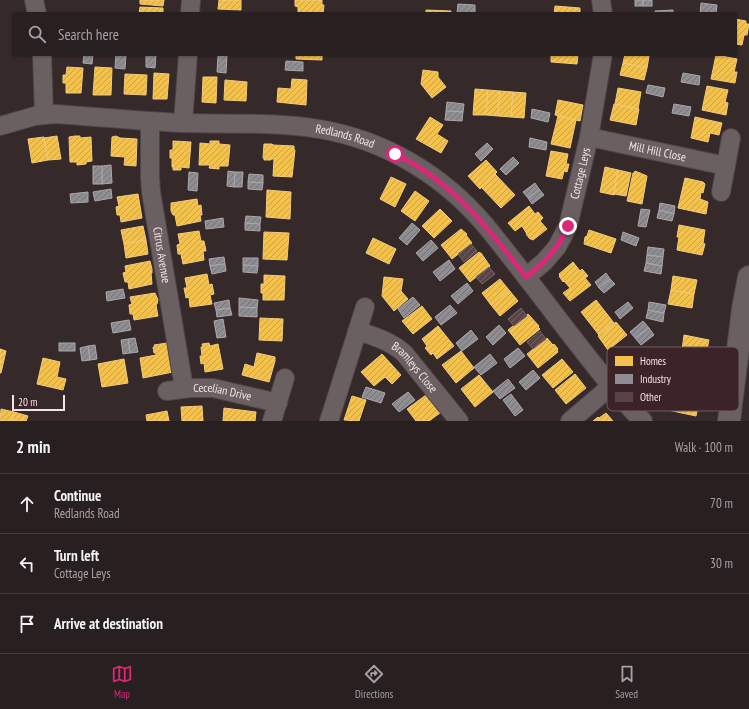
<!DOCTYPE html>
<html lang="en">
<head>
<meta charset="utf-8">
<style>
	:root { --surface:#281f20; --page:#342c2d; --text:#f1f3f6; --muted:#a5a2a5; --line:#443d3e; --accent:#db2777 }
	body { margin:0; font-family:"PT Sans Narrow",sans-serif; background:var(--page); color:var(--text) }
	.scale { position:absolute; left:12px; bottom:10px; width:53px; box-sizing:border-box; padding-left:4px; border:2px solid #f4e3e5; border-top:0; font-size:11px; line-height:14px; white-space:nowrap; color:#f4e3e5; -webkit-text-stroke:3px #3b2327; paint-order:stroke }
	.stop { position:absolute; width:12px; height:12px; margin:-9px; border:3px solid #db2777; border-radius:50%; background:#fff }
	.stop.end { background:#db2777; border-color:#fff; box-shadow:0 1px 4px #0008 }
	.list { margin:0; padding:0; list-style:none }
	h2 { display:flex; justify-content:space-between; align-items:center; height:52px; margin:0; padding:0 16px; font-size:17px }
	h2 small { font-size:13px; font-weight:400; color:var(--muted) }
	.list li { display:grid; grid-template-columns:26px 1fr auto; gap:12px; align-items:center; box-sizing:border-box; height:60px; padding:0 16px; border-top:1px solid var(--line) }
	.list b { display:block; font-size:15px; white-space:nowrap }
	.list p { margin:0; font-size:13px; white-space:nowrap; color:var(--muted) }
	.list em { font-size:13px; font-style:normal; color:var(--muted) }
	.icon { flex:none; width:22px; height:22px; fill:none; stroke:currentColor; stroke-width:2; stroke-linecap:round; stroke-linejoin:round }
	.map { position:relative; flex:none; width:749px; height:421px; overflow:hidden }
	.search { position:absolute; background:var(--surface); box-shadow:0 1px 3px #0004; left:12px; right:12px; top:12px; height:44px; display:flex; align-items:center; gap:10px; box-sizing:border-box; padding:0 14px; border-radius:4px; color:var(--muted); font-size:15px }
	.sheet { height:232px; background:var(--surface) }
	nav { display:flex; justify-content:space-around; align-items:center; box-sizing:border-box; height:56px; border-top:1px solid var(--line); background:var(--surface); font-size:11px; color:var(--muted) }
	nav a { display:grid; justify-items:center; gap:2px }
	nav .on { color:var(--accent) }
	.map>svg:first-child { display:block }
</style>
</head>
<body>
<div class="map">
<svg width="749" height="421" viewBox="0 0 749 421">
	<defs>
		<pattern id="homes-hatch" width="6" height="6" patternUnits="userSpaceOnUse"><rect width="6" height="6" fill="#f2c14e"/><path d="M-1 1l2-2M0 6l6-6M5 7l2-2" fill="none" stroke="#c8a24c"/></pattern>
		<pattern id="industry-hatch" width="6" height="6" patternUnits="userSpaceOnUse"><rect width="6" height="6" fill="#8d8d92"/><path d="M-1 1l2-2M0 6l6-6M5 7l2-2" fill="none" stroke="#757377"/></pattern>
		<pattern id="building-hatch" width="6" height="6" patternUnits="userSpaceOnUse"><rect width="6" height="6" fill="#594447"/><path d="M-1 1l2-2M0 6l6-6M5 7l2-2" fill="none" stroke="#715f61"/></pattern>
	</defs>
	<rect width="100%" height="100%" fill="#35292a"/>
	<g fill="url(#homes-hatch)" stroke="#f3cb7b">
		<polygon points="140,0 164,0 163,6 140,4"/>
		<polygon points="219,0 241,0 241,10 218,9"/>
		<polygon points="295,0 322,0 322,5 324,5 323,14 298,14 298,7 295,6"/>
		<polygon points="555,6 580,8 580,14 554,14"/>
		<polygon points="140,7 163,8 163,14 139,14"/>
		<polygon points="426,10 451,11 451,14 426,14"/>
		<polygon points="735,19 746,21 746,24 749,24 747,35 744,35 742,45 735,44"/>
		<polygon points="296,54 322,54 322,60 296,59"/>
		<polygon points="551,54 578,54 577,64 551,62"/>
		<polygon points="625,54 640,54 649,56 647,68 623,63"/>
		<polygon points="716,55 737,59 734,72 737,72 735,83 711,79"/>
		<polygon points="623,63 647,68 644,80 620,75"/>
		<polygon points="67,67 83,68 81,93 66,93 66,83 63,83 63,75 66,75"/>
		<polygon points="95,67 112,68 111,95 93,95"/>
		<polygon points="423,70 438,72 438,77 446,87 432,98 421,84"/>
		<polygon points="154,73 169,74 167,99 153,99"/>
		<polygon points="125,74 147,75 146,95 124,94"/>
		<polygon points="203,77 217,77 216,103 202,102"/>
		<polygon points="292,79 307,80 306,105 277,102 278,88 291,89"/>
		<polygon points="225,80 247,82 246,101 224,100"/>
		<polygon points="707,86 728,90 725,102 728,103 726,115 702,110"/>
		<polygon points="618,88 641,92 638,109 615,104"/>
		<polygon points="475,89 488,90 486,115 473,115"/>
		<polygon points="488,90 500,91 498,116 486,115"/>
		<polygon points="500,91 513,92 511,117 498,116"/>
		<polygon points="513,92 526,93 524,118 511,117"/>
		<polygon points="558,100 583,105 580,121 555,115"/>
		<polygon points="614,104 639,109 636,125 610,120"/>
		<polygon points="558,116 576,120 570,148 551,144"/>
		<polygon points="430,117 443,125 437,134 448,141 441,153 416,139"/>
		<polygon points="695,117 722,123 719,135 710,133 708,142 691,138"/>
		<polygon points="57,136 61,159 48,160 44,138"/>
		<polygon points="75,136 80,136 80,138 91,137 92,161 86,162 86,164 77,165 77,162 70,162 69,137"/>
		<polygon points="116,136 120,138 137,139 136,166 124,165 125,157 111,156 112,137"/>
		<polygon points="44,137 48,160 32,163 28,139"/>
		<polygon points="173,141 191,142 189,168 181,167 181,170 173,170 173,167 172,167 172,158 170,158 170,150 173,150"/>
		<polygon points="210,141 219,141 219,144 230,145 228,166 219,166 219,169 209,168 210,165 199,165 200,143 210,144"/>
		<polygon points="264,144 272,144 273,145 294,146 294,150 295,150 292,177 273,176 274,159 271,159 271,160 264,160 264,158 263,158"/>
		<polygon points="551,151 568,154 566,164 569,164 567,172 564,171 562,179 546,176"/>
		<polygon points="486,160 497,172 480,189 468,176"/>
		<polygon points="605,167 618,170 614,195 600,192"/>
		<polygon points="618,170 631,173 626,196 614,194"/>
		<polygon points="635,171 647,176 642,204 627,201 633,173 634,173"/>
		<polygon points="495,174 515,195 501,208 481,187"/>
		<polygon points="391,177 406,184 395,207 380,199"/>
		<polygon points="685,178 703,182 705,184 703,193 701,192 700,199 708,202 706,214 678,208"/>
		<polygon points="267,190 291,192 290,219 266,217"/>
		<polygon points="415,191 429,201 415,221 401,211"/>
		<polygon points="138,194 142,218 121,222 120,215 117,215 116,207 119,206 117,197"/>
		<polygon points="197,199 198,206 201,205 202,215 200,215 201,221 177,226 175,215 173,215 171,211 171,203"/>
		<polygon points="529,206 535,214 538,212 543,218 540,221 547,229 533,240 531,239 530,239 526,234 527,234 522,226 515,231 508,223"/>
		<polygon points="440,209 452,221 434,238 422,226"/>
		<polygon points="679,225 705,230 703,243 705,244 702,255 677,250 679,237 677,237"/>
		<polygon points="143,226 146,240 124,244 121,230"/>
		<polygon points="461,229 467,234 466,235 472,243 452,259 441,245"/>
		<polygon points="589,230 616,239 611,253 584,244 585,237 587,236"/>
		<polygon points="199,231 201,241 204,241 206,251 203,251 204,260 183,264 181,254 178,254 177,245 180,244 178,234"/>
		<polygon points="264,232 289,233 287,260 263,259"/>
		<polygon points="373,238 396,249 389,264 366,253"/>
		<polygon points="146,240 148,254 126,258 124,244"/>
		<polygon points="479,252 480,253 481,253 490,266 470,282 459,268"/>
		<polygon points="150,261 152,269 152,273 151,273 152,284 129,289 128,282 125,282 123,273 126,272 125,266"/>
		<polygon points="573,262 580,271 582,269 588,276 585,278 591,285 570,301 563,293 570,288 564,281 563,282 559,276 560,275 559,274"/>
		<polygon points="207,274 209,285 212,284 214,294 210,295 212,304 190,307 189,297 186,298 184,288 187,288 185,278"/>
		<polygon points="264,275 285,276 284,300 263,300 263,293 261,293 261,284 264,284"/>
		<polygon points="673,276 697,280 694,294 671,290"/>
		<polygon points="384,277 403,279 401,291 408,299 394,311 382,296"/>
		<polygon points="500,279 509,290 491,305 482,293"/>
		<polygon points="509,290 518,301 500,316 491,305"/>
		<polygon points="671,290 694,294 692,308 668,304"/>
		<polygon points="155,293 158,300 157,304 156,305 158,316 134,320 133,314 130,314 129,305 132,304 130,297"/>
		<polygon points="596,300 614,323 599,335 581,312"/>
		<polygon points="422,306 432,319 413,334 402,321"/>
		<polygon points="528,314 539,326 538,327 540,329 520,345 508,330"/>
		<polygon points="260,318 283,319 282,341 259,340"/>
		<polygon points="616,322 627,335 608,350 598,336"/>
		<polygon points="438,326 454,346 437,359 433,353 431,355 425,348 427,346 422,339"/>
		<polygon points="684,335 709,340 703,368 689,365 692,352 682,350"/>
		<polygon points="547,338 553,345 554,344 558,349 557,350 558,352 538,368 527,354"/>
		<polygon points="167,343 173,372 143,378 140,358 156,355 156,353 154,353 153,347 155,347 154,345"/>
		<polygon points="209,343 210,346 218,344 223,369 205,372 204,363 201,364 200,356 202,356 201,347 203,347 202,344"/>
		<polygon points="0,349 6,351 1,373 0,373"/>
		<polygon points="461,351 474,368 456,383 442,365"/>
		<polygon points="257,353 275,357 275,361 269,382 242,375 245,364 254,367"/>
		<polygon points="382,354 401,375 392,384 385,377 374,386 361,372"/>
		<polygon points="43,358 60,362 57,377 66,379 63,390 37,384"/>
		<polygon points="124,359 128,383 102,387 98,364"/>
		<polygon points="562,359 573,372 553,388 542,375"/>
		<polygon points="575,374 586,388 566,404 555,390"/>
		<polygon points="479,375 493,392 475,407 461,389"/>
		<polygon points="686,388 701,391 696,416 668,410 671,396 684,399"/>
		<polygon points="426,395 440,413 429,421 416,421 407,409"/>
		<polygon points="352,396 366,400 359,421 344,420"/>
		<polygon points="202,406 203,421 182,421 181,407"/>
		<polygon points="224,408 256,412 255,421 223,421"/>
		<polygon points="1,409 14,412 12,421 0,421"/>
		<polygon points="167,411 169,421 147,421 146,415"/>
		<polygon points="14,412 28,416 26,421 12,421"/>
		<polygon points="606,413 613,421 593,421 598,417 599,418"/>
	</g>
	<g fill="url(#industry-hatch)" stroke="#aca7ab">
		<rect x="635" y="0" width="8" height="6"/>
		<rect x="643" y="0" width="9" height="6"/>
		<polygon points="701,3 717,5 716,14 700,14"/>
		<polygon points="458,4 475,5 475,14 457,13"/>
		<polygon points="673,10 673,14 656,14 655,11"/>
		<polygon points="84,54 93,54 92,64 83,63"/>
		<polygon points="116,54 126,54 125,69 115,68"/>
		<polygon points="146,54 156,54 155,68 146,67"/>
		<polygon points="218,56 227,56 226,73 217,72"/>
		<polygon points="286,61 303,62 303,71 285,70"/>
		<polygon points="683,73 700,76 699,85 681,82"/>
		<polygon points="648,85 665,88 663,97 646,93"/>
		<polygon points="447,102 464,104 463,112 446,111"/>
		<polygon points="674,104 691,107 689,116 672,113"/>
		<polygon points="532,109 550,113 548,122 531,118"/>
		<polygon points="446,111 463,112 462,121 445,120"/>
		<polygon points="530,138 547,142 546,150 529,147"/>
		<polygon points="487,143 493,149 481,161 475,154"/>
		<polygon points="513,157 519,163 506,175 500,169"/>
		<polygon points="111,165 112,183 102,184 102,166"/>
		<rect x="93" y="166" width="9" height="18"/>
		<polygon points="228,171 235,172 234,187 227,186"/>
		<polygon points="189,172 198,173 197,191 188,190"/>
		<polygon points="235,172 243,172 242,187 234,187"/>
		<polygon points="249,174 263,175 263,183 248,182"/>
		<polygon points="248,182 263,183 262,190 248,189"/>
		<polygon points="535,183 539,189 528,198 523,192"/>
		<polygon points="111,189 112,198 95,201 93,192"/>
		<polygon points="539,189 544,195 532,204 528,198"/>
		<polygon points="88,192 88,202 71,203 70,194"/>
		<polygon points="660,203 675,206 674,214 659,210"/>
		<polygon points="641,209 650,210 646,227 638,226"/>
		<polygon points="659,210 674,214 672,221 657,218"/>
		<polygon points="246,216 261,217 260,224 245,223"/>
		<polygon points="223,218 224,227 206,229 205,221"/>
		<polygon points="245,223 260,224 260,231 245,230"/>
		<polygon points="412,223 420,230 407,245 399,238"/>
		<polygon points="623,232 639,238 636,246 621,240"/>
		<polygon points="431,240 438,248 423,261 416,253"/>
		<polygon points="648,247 664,249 663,257 647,255"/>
		<polygon points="647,255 663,257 662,266 646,263"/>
		<polygon points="224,257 225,264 210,266 209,259"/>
		<polygon points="243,258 258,258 258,266 243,265"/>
		<polygon points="449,260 455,269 440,281 433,272"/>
		<polygon points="646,263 662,266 661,274 644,271"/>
		<polygon points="225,264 226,271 212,274 210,266"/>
		<polygon points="243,265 258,266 257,273 243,272"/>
		<polygon points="606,273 610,279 599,288 595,282"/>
		<polygon points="610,279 615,284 604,293 599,288"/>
		<polygon points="467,283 473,291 458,304 451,296"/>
		<polygon points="123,289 125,298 107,301 106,292"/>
		<polygon points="413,297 420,305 404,318 398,309"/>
		<polygon points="239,298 258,300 257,308 239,307"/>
		<polygon points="229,300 230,308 216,310 214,303"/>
		<polygon points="628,302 633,308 620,319 615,312"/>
		<polygon points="649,302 666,305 664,313 648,310"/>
		<polygon points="450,305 457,313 441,325 435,317"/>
		<polygon points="239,307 257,308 257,317 239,316"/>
		<polygon points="230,308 232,315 217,317 216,310"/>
		<polygon points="648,310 664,313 663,322 646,318"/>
		<polygon points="223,319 226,337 217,338 214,321"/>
		<polygon points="129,320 131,330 113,333 111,323"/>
		<polygon points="643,321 649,328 635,338 630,332"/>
		<polygon points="499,325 506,333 493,345 486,337"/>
		<polygon points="649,328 654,335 641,345 635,338"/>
		<polygon points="471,330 478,339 462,351 456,343"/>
		<polygon points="135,338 138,352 130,353 128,339"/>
		<polygon points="128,339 130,353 123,354 121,340"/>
		<rect x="59" y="343" width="16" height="8"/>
		<polygon points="95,345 97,359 90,360 88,346"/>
		<polygon points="88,346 90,360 82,361 80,348"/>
		<polygon points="518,348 525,356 510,368 504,359"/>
		<polygon points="490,354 497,363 481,375 474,367"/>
		<polygon points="533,370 540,378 526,390 519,382"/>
		<polygon points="508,379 515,388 500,399 493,391"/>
		<polygon points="366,387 385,393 381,403 362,397"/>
		<polygon points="408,392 415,400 399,412 392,404"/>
		<polygon points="511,394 523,410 515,416 503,400"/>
	</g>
	<g fill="url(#building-hatch)" stroke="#726667">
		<polygon points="471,244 477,251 464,262 458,254"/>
		<polygon points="489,267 495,274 482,284 476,277"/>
		<polygon points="521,308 527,316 514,326 508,319"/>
		<polygon points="540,331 546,339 533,349 527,342"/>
	</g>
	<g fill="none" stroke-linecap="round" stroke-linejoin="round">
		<defs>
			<g id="street">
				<polyline points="34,0 37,14"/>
				<polyline points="601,0 603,14"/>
				<polyline points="190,14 191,0"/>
				<polyline points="42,54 44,115"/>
				<path id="s1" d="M150 121V177L151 192 184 388"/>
				<polyline points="183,123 188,54"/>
				<path id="s2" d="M0 126 35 116 55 114C98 117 141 121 184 123 228 124 277 122 319 129 385 140 443 175 486 226 522 270 556 317 591 361 608 382 623 403 643 421"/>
				<path id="s3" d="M589 137 726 166"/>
				<polyline points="721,192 731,138"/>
				<path id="s4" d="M526 277 544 262 557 247 568 226 589 137 603 54"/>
				<path id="s5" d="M357 331C374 336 390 341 404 353L459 421"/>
				<path id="s6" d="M167 391 190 388H213L278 403"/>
				<polyline points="272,421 285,378"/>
				<polyline points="329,421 365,307"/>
				<polyline points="570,421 611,386"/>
			</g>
			<polyline id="secondary" points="729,421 743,309 749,277"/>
		</defs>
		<use href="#street" stroke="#4f4546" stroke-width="20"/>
		<use href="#secondary" stroke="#4f4546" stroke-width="24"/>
		<use href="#street" stroke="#6b6061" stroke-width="18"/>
		<use href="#secondary" stroke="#6b6061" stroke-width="22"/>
	</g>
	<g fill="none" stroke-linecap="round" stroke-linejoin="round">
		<path stroke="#db2777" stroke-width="5" d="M395 154C453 182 488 228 526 277 544 263 559 248 568 226"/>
	</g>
	<g text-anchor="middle" stroke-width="4" stroke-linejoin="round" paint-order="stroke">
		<g font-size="12" fill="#f4e3e5" stroke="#3b2327">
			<text dy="4" stroke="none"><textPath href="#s2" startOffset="348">Redlands Road</textPath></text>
			<text dy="4" stroke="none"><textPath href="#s3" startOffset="70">Mill Hill Close</textPath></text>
			<text dy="4" stroke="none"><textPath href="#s4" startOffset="121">Cottage Leys</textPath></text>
			<text dy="4" stroke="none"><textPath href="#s1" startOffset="135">Citrus Avenue</textPath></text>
			<text dy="4" stroke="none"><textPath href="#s5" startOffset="70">Bramleys Close</textPath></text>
			<text dy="4" stroke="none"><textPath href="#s6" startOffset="56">Cecelian Drive</textPath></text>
		</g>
	</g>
	<rect x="607" y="347" width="132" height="64" rx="6" fill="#3b2327" stroke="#725d60" stroke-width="1"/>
	<rect x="615" y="356" width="18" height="10" fill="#f2c14e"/>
	<rect x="615" y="374" width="18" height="10" fill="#8d8d92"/>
	<rect x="615" y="392" width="18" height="10" fill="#594447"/>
	<g font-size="11" fill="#f4e3e5">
		<text x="640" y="365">Homes</text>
		<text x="640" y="383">Industry</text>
		<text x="640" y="401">Other</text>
	</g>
</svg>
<div class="scale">20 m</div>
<div class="stop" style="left:395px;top:154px"></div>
<div class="stop end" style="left:568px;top:226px"></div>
<div class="search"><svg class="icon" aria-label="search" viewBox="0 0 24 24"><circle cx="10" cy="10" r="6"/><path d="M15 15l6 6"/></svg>Search here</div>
</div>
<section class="sheet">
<h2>2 min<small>Walk · 100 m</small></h2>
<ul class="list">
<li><svg class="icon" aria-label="ahead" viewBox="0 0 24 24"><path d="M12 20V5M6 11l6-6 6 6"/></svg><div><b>Continue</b><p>Redlands Road</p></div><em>70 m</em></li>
<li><svg class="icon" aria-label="left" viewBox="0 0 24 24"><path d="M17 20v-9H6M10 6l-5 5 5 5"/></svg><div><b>Turn left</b><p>Cottage Leys</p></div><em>30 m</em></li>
<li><svg class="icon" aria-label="arrive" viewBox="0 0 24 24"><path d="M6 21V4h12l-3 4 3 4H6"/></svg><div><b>Arrive at destination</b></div></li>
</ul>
</section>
<nav>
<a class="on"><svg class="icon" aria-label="map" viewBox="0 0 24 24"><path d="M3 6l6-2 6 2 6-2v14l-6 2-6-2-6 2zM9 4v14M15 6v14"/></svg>Map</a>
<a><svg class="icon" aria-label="directions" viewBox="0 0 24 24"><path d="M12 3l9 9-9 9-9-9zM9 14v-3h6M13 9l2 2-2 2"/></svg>Directions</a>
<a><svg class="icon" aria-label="saved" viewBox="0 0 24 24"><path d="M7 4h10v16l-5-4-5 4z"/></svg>Saved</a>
</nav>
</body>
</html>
